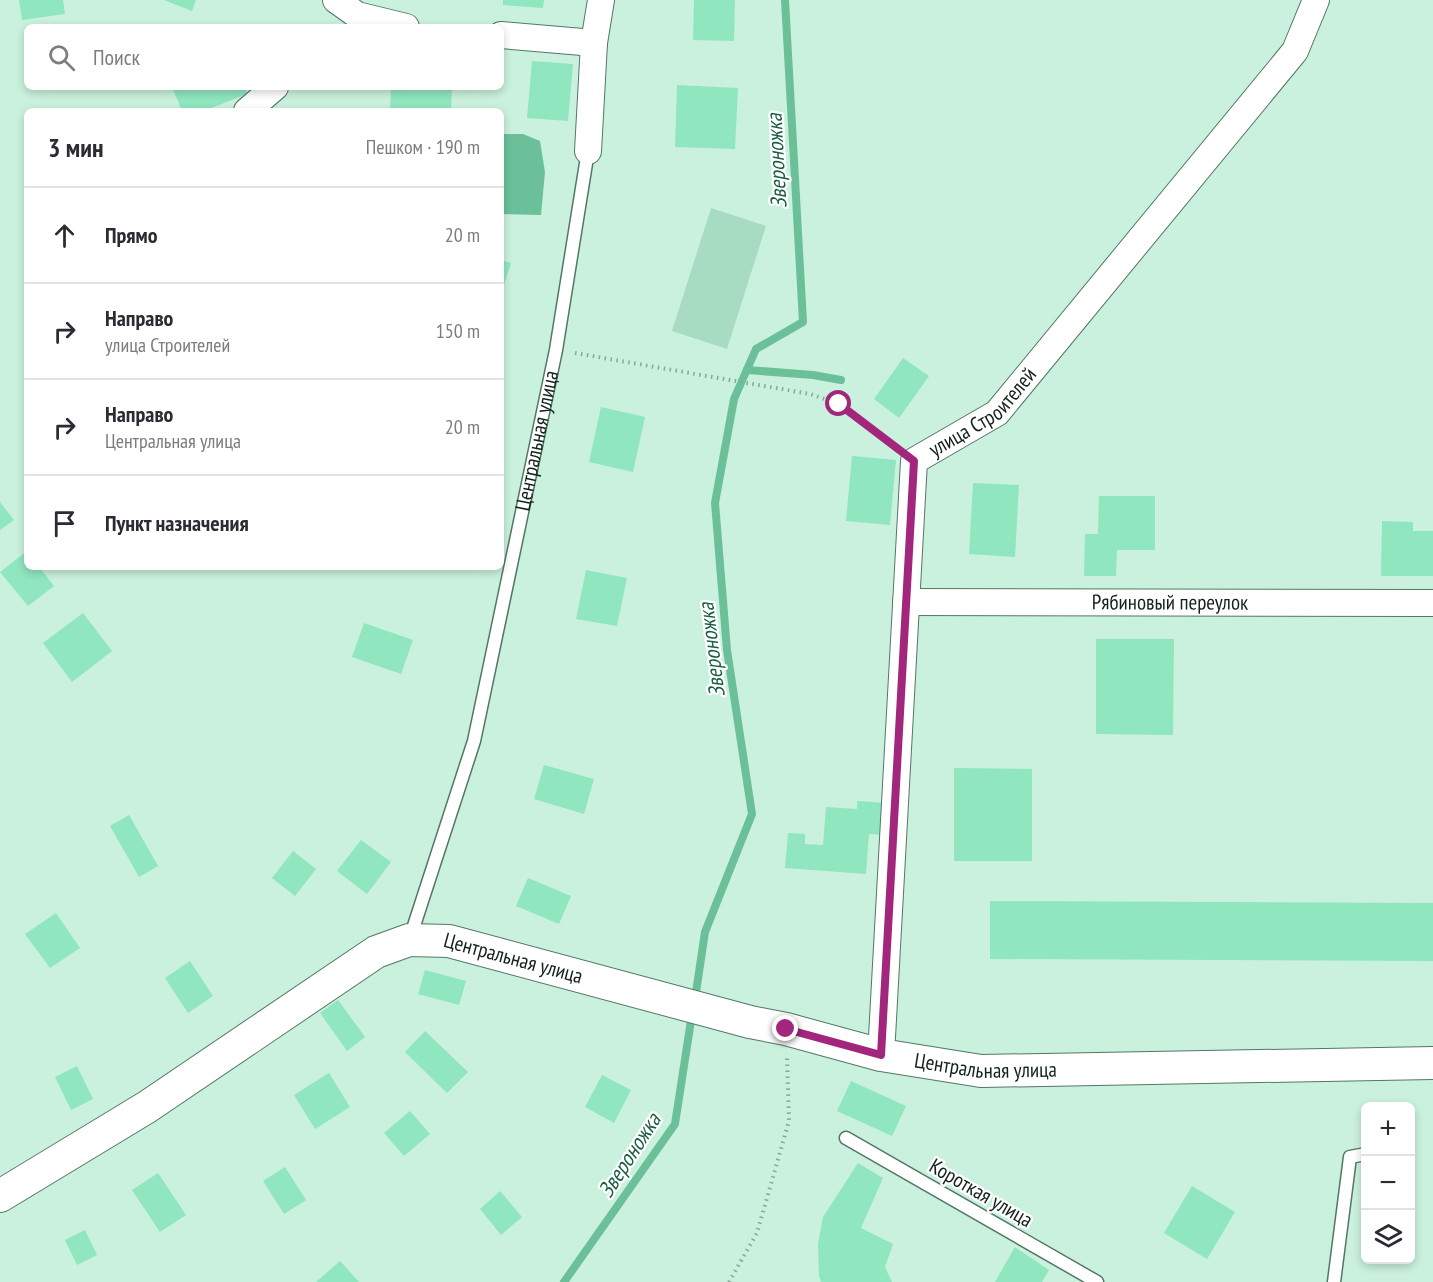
<!DOCTYPE html>
<html lang="ru">
<head>
<meta charset="utf-8">
<style>
	:root { --surface:#fff; --page:#f2f2f3; --text:#2b2b33; --muted:#7c7c81; --line:#e1e1e2 }
	body { margin:0; font-family:"PT Sans Narrow",sans-serif; background:var(--page); color:var(--text) }
	.controls { position:absolute; right:18px; bottom:18px; display:grid; overflow:hidden; border-radius:9px; box-shadow:0 3px 9px #0003 }
	.controls button { width:54px; height:54px; display:grid; place-items:center; padding:0; border:0; border-bottom:2px solid var(--line); background:var(--surface); color:var(--text); font:30px sans-serif }
	.stop { position:absolute; width:18px; height:18px; margin:-14px; border:4px solid #a2277c; border-radius:50%; background:#fff }
	.stop.end { background:#a2277c; border-color:#fff; box-shadow:0 2px 6px #0008 }
	.list { margin:0; padding:0; list-style:none }
	h2 { display:flex; justify-content:space-between; align-items:center; height:78px; margin:0; padding:0 24px; font-size:26px }
	h2 small { font-size:20px; font-weight:400; color:var(--muted) }
	.list li { display:grid; grid-template-columns:39px 1fr auto; gap:18px; align-items:center; box-sizing:border-box; height:96px; padding:0 24px; border-top:2px solid var(--line) }
	.list b { display:block; font-size:22px; white-space:nowrap }
	.list p { margin:0; font-size:20px; white-space:nowrap; color:var(--muted) }
	.list em { font-size:20px; font-style:normal; color:var(--muted) }
	.icon { flex:none; width:33px; height:33px; fill:none; stroke:currentColor; stroke-width:2; stroke-linecap:round; stroke-linejoin:round }
	.map { position:relative; flex:none; width:1433px; height:1282px; overflow:hidden }
	.search { position:absolute; background:var(--surface); box-shadow:0 3px 9px #0003; left:24px; top:24px; width:480px; height:66px; display:flex; align-items:center; gap:15px; box-sizing:border-box; padding:0 21px; border-radius:9px; color:var(--muted); font-size:22px }
	.panel { position:absolute; background:var(--surface); box-shadow:0 3px 9px #0003; left:24px; top:108px; width:480px; height:462px; border-radius:9px }
	.map>svg:first-child { display:block }
</style>
</head>
<body>
<div class="map">
<svg width="1433" height="1282" viewBox="0 0 1433 1282">
	<rect width="100%" height="100%" fill="#caf1dd"/>
	<polygon fill="#a8dcc2" points="711,208 766,226 727,349 672,331"/>
	<polygon fill="#6bc09a" points="501,134 523,134 540,141 545,172 541,215 501,214"/>
	<g fill="none" stroke-linecap="round" stroke-linejoin="round">
		<g stroke="#6bc09a" stroke-width="8">
			<polyline points="747,370 813,375 841,380"/>
			<polyline points="695,999 705,932 752,814 727,650 715,503 734,399 756,349 803,322 785,0"/>
			<polyline points="564,1282 675,1124 692,1014"/>
		</g>
	</g>
	<g fill="#90e6bf">
		<polygon points="19,0 63,0 65,14 22,20"/>
		<polygon points="164,0 196,0 192,11"/>
		<polygon points="503,0 544,0 543,8 503,5"/>
		<polygon points="694,0 735,0 734,41 693,40"/>
		<polygon points="532,61 573,64 568,121 527,118"/>
		<polygon points="677,85 738,88 735,149 675,147"/>
		<polygon points="172,87 245,87 247,94 204,111 182,111"/>
		<polygon points="391,87 452,87 451,111 390,111"/>
		<polygon points="501,260 511,263 501,294"/>
		<polygon points="903,358 929,376 899,418 874,399"/>
		<polygon points="601,407 645,417 633,472 589,462"/>
		<polygon points="852,456 896,460 890,525 846,521"/>
		<polygon points="973,483 1019,485 1015,557 969,554"/>
		<polygon points="1099,496 1155,496 1155,550 1117,550 1116,576 1084,576 1085,534 1098,534"/>
		<polygon points="0,502 14,520 0,530"/>
		<polygon points="1382,521 1413,522 1413,531 1433,531 1433,576 1381,576"/>
		<polygon points="27,551 27,567 39,567 54,586 28,606 0,572"/>
		<polygon points="586,570 627,578 617,626 576,619"/>
		<polygon points="83,613 112,651 72,682 43,643"/>
		<polygon points="364,623 413,640 401,674 352,657"/>
		<polygon points="1096,639 1174,639 1173,735 1096,734"/>
		<polygon points="544,765 594,779 584,814 534,799"/>
		<polygon points="954,768 1032,769 1032,861 954,861"/>
		<polygon points="857,801 888,803 886,835 869,834 866,874 785,868 788,833 805,834 805,844 823,845 826,807 857,809"/>
		<polygon points="129,815 158,866 139,877 110,826"/>
		<polygon points="361,840 391,862 367,894 337,871"/>
		<polygon points="293,851 316,869 295,896 272,878"/>
		<polygon points="528,878 571,896 559,924 516,906"/>
		<polygon points="990,901 1433,903 1433,961 990,959"/>
		<polygon points="56,913 80,948 50,968 25,934"/>
		<polygon points="190,961 213,996 188,1013 165,978"/>
		<polygon points="425,970 466,981 459,1005 418,994"/>
		<polygon points="338,1000 365,1037 347,1051 320,1013"/>
		<polygon points="425,1031 468,1072 447,1093 405,1052"/>
		<polygon points="77,1066 93,1099 71,1110 55,1077"/>
		<polygon points="329,1073 350,1107 315,1129 294,1095"/>
		<polygon points="602,1075 631,1090 614,1123 585,1107"/>
		<polygon points="851,1081 906,1106 892,1136 837,1111"/>
		<polygon points="410,1111 430,1134 404,1156 384,1133"/>
		<polygon points="858,1163 883,1178 861,1228 893,1244 885,1267 892,1282 821,1282 819,1276 818,1244 823,1217"/>
		<polygon points="285,1167 306,1200 284,1214 263,1181"/>
		<polygon points="158,1173 186,1215 160,1232 132,1190"/>
		<polygon points="1192,1186 1235,1212 1207,1259 1164,1233"/>
		<polygon points="500,1191 522,1217 501,1235 480,1209"/>
		<polygon points="85,1230 97,1255 77,1265 65,1240"/>
		<polygon points="1015,1247 1049,1270 1042,1282 995,1282"/>
		<polygon points="340,1261 359,1282 316,1282"/>
	</g>
	<g fill="none" stroke-linecap="round" stroke-linejoin="round">
		<defs>
			<g id="service">
				<path id="s1" d="M410 938 474 741 556 350 588 151"/>
				<polyline points="846,1138 1097,1282"/>
				<polyline points="1334,1282 1350,1157 1366,1154"/>
			</g>
			<g id="minor">
				<polyline points="336,0 357,15 406,27"/>
				<polyline points="501,35 594,43"/>
				<polyline points="247,111 275,87"/>
				<polyline points="588,151 594,43 601,0"/>
				<path id="s2" d="M906 602 1433 603"/>
				<path id="s3" d="M881 1055 914 461 997 413 1295 51 1316 0"/>
			</g>
			<g id="tertiary">
				<path id="s4" d="M0 1196 147 1107 376 952 409 940 449 941 750 1022 786 1029 881 1055 981 1071 1433 1063"/>
			</g>
		</defs>
		<use href="#service" stroke="#537766" stroke-width="15"/>
		<use href="#minor" stroke="#537766" stroke-width="28"/>
		<use href="#tertiary" stroke="#537766" stroke-width="34"/>
		<g stroke="#88a797" stroke-width="4" stroke-dasharray="1.5 4.5" stroke-linecap="butt">
			<polyline points="575,353 810,394 839,404 895,447"/>
			<polyline points="729,1282 757,1233 789,1121 787,1057"/>
		</g>
		<use href="#service" stroke="#fff" stroke-width="12"/>
		<use href="#minor" stroke="#fff" stroke-width="26"/>
		<use href="#tertiary" stroke="#fff" stroke-width="32"/>
	</g>
	<g fill="none" stroke-linecap="round" stroke-linejoin="round">
		<polyline stroke="#a2277c" stroke-width="8" points="786,1029 881,1055 914,461 839,404"/>
	</g>
	<g text-anchor="middle" stroke-width="4.5" stroke-linejoin="round" paint-order="stroke">
		<g font-size="21" fill="#13221b" stroke="#fff">
			<text dy="7" stroke="none"><textPath href="#s3" startOffset="680">улица Строителей</textPath></text>
			<text dy="7" stroke="none"><textPath href="#s1" startOffset="514">Центральная улица</textPath></text>
			<text dy="7" stroke="none"><textPath href="#s2" startOffset="264">Рябиновый переулок</textPath></text>
			<text dy="7" stroke="none"><textPath href="#s4" startOffset="590">Центральная улица</textPath></text>
			<text dy="7" stroke="none"><textPath href="#s4" startOffset="1076">Центральная улица</textPath></text>
			<text transform="translate(981 1193) rotate(30)" y="7">Короткая улица</text>
		</g>
		<g font-size="22" font-style="italic" fill="#1c5e44" stroke="#fff">
			<text transform="translate(776 161) rotate(-93)" y="8">Звероножка</text>
			<text transform="translate(711 650) rotate(-97)" y="8">Звероножка</text>
			<text transform="translate(629 1155) rotate(-57)" y="8">Звероножка</text>
		</g>
	</g>
</svg>
<div class="controls">
<button>+</button>
<button>−</button>
<button><svg class="icon" aria-label="layers" viewBox="0 0 24 24"><path d="M12 4l9 5-9 5-9-5zM3 14l9 5 9-5"/></svg></button>
</div>
<div class="stop" style="left:839px;top:404px"></div>
<div class="stop end" style="left:786px;top:1029px"></div>
<div class="search"><svg class="icon" aria-label="search" viewBox="0 0 24 24"><circle cx="10" cy="10" r="6"/><path d="M15 15l6 6"/></svg>Поиск</div>
<section class="panel">
<h2>3 мин<small>Пешком · 190 m</small></h2>
<ul class="list">
<li><svg class="icon" aria-label="ahead" viewBox="0 0 24 24"><path d="M12 20V5M6 11l6-6 6 6"/></svg><div><b>Прямо</b></div><em>20 m</em></li>
<li><svg class="icon" aria-label="right" viewBox="0 0 24 24"><path d="M7 20v-9h11M14 6l5 5-5 5"/></svg><div><b>Направо</b><p>улица Строителей</p></div><em>150 m</em></li>
<li><svg class="icon" aria-label="right" viewBox="0 0 24 24"><path d="M7 20v-9h11M14 6l5 5-5 5"/></svg><div><b>Направо</b><p>Центральная улица</p></div><em>20 m</em></li>
<li><svg class="icon" aria-label="arrive" viewBox="0 0 24 24"><path d="M6 21V4h12l-3 4 3 4H6"/></svg><div><b>Пункт назначения</b></div></li>
</ul>
</section>
</div>
</body>
</html>
